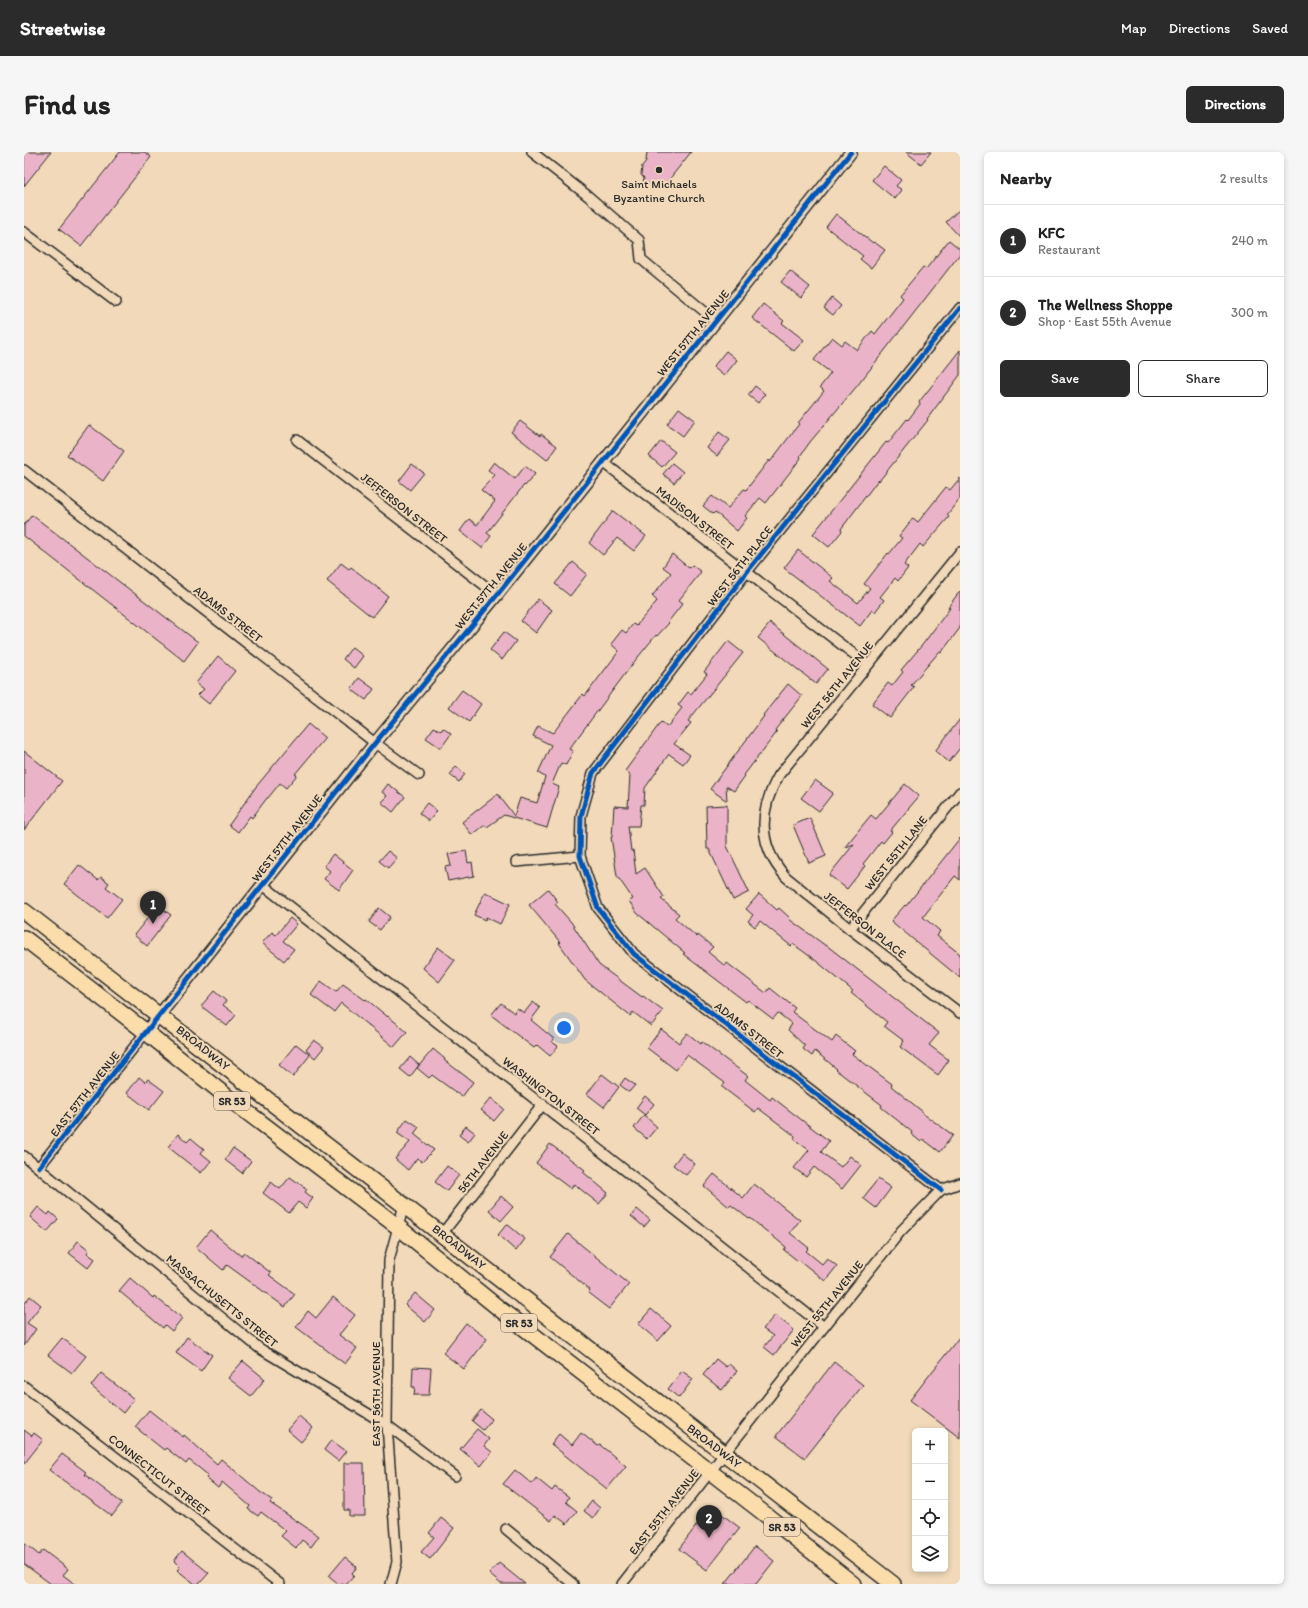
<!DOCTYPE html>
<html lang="en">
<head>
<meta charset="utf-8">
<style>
	:root { --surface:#fff; --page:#f6f6f6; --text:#222; --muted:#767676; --line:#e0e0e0; --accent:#2b2b2b }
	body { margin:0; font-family:Itim,sans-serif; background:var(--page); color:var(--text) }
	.controls { position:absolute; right:12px; bottom:12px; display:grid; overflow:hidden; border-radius:6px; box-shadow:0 2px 6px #0003 }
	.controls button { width:36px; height:36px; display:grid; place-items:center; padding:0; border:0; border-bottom:1px solid var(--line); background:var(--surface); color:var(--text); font:20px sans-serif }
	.you { position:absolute; left:540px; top:876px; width:14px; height:14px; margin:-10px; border:3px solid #fff; border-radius:50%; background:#1a73e8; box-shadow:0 0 0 6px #1a73e833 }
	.badge { display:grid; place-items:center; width:26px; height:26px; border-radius:50%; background:var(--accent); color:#fff; font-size:13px; font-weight:700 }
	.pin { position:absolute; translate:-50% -33px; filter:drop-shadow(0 1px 2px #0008) }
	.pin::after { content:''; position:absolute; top:21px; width:14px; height:12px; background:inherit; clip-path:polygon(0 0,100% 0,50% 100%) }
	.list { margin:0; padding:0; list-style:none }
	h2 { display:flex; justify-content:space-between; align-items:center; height:52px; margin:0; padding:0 16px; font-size:17px }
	h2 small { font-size:13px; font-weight:400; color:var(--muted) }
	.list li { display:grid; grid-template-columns:26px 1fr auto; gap:12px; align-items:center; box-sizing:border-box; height:72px; padding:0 16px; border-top:1px solid var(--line) }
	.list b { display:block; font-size:15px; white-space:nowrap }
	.list p { margin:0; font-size:13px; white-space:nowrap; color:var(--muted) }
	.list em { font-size:13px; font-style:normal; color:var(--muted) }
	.actions { display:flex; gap:8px; padding:12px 16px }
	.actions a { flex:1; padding:9px 0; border:1px solid var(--accent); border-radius:6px; text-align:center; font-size:14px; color:var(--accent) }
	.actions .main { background:var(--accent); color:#fff }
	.icon { flex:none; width:22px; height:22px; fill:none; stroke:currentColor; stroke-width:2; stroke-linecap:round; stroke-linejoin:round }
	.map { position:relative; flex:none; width:936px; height:1432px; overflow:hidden; border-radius:6px }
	header { display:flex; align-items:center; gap:24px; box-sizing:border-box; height:56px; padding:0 20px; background:var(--accent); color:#fff }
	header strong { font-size:19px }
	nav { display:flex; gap:22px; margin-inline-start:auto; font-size:14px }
	.intro { display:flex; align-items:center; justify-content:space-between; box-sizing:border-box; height:96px; padding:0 24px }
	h1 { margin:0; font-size:28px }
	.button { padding:10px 18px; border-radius:6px; background:var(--accent); color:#fff; font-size:14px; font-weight:700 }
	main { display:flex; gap:24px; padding:0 24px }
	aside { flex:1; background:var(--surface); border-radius:6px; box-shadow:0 2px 6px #0003 }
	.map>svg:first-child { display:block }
</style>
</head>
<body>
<header>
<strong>Streetwise</strong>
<nav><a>Map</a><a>Directions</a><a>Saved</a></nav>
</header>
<div class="intro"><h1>Find us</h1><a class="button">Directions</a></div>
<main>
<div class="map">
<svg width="936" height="1432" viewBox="0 0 936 1432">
	<rect width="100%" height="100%" fill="#f1d9b9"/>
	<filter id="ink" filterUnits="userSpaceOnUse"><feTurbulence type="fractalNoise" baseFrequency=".025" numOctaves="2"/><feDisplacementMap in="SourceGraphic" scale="8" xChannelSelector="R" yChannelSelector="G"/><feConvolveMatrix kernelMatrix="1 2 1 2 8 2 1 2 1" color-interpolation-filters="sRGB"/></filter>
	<g filter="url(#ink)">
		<g fill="#ebb3c8" stroke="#2b2b2b">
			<polygon points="0,0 27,0 0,34"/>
			<polygon points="96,0 121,0 127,5 57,94 35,77"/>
			<polygon points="623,0 667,0 640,34 619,31 620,26 617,23 618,14 622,9"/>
			<polygon points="882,0 907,0 897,12"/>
			<polygon points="860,14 877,28 872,34 878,38 871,47 848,28"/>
			<polygon points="936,57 936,85 922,70"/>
			<polygon points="812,62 849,91 850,90 861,98 847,116 836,107 839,104 802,75"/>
			<polygon points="925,88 936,97 936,102 833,234 786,290 776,304 777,306 742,351 736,346 721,364 723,366 713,379 691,360 689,362 679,354 688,344 704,356 720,337 722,338 745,308 746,310 775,272 774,271 800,239 796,235 807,221 790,208 808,185 818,193 821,189 833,198 848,179 851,182 879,146 876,143 899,115 902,117"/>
			<polygon points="766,119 786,135 777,146 757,130"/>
			<polygon points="808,146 817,154 809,163 800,156"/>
			<polygon points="739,152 760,169 758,171 780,188 770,199 728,166"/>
			<polygon points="936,198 936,223 903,267 904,268 855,329 854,328 817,377 818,379 805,395 789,382 862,290 864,291 883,267 884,268 896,252 895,250"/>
			<polygon points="702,199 713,208 700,224 689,215"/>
			<polygon points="731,234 741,242 734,251 724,243"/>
			<polygon points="655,256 671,268 659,284 643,272"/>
			<polygon points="496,269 516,284 517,282 533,294 523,308 487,280"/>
			<polygon points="65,273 100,299 79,329 43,303"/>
			<polygon points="695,280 706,288 693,304 683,296"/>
			<polygon points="637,289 651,300 638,315 625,304"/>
			<polygon points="470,310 491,327 501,314 511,322 501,334 500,333 463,381 467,384 458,396 436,379 445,367 453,373 471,349 457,338 471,323 464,318"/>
			<polygon points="648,311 659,320 650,331 639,322"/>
			<polygon points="388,312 400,321 386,338 375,329"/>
			<polygon points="936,326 936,346 923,363 925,365 899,395 896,392 880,413 884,416 874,429 871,426 856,445 860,448 851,460 848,458 836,474 760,416 774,398 809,426 806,429 834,451 846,436 840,432 864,401 865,402 878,386 875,384 889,366 894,370 922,335 926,338"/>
			<polygon points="589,359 622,384 610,399 593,386 579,403 565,391"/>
			<polygon points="8,363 174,490 160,509 0,384 0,373"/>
			<polygon points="648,402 665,416 668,413 677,420 655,448 659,451 644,470 645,471 633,484 632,483 610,510 545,597 549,599 542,613 537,611 528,632 535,635 523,676 480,663 463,675 461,673 448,683 438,670 474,642 490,664 496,646 513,651 521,625 514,621 527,593 509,584 514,574 529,581 559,542 561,544 595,499 587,492 598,478 602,481 609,472 612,474 633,449 628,444 647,421 639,415"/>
			<polygon points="549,410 563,422 546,444 531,432"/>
			<polygon points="317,411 325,417 327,415 364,444 348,465 303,429"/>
			<polygon points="936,439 936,476 917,501 915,500 887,533 890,535 866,566 848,552 864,531 868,534 879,520 877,518 899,492 926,456 924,455"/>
			<polygon points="514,447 528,458 512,481 497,469"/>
			<polygon points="746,471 804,517 792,532 734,486"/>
			<polygon points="480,480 492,489 478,508 466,498"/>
			<polygon points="704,489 719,501 664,569 667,571 650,592 666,603 659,612 645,602 621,636 620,653 617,653 615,674 604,674 607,699 609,698 612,722 621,716 640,745 637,747 655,762 651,766 673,785 674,783 689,795 684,800 701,814 703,811 742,841 746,836 771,856 768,860 808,890 812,884 831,899 828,902 868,932 867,934 899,960 898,961 929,983 916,1000 899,987 897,990 887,982 888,980 857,955 858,953 812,918 813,917 791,899 788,904 779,897 781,894 764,878 768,872 754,861 749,867 724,848 722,850 659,802 661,801 613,761 605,749 609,747 593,724 587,685 588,685 590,654 604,655 606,623 601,619 637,570 643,575 658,556 654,553 664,540 667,542 683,522 680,520"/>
			<polygon points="328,495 339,504 330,516 319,507"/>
			<polygon points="194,504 211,519 185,552 174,543 180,537 172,531"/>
			<polygon points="335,526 350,537 342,548 327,537"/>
			<polygon points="764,532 778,544 751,578 753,580 720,623 721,624 710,639 702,634 703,649 686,637 740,564 739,563"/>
			<polygon points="438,538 457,552 445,570 425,555"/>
			<polygon points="936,567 936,596 925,610 911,599"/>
			<polygon points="284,572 301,586 271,622 273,623 262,636 256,631 244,646 243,646 228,666 226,664 214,680 205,673 231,636"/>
			<polygon points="410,575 417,579 419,576 427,582 417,596 402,586"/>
			<polygon points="0,599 38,629 0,678"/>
			<polygon points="432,614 441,622 435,630 426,623"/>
			<polygon points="791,628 809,641 795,659 777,646"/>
			<polygon points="364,632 381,645 369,660 357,650 363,644 358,640"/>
			<polygon points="881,632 895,644 866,679 868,680 859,691 857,689 839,712 841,714 823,737 805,723 830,692 820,696 847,663 852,667"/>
			<polygon points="403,651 413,659 405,669 395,661"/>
			<polygon points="703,653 703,694 725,740 709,748 685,697 683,697 682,654"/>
			<polygon points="786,666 802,704 785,711 769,673"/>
			<polygon points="936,686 936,728 931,724 899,765 916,779 913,784 936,802 936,826 867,769 881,753 882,754"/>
			<polygon points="364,699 373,706 364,716 355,709"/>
			<polygon points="442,699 444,711 448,710 450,724 424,729 421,715 427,714 424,702"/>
			<polygon points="309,702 329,718 315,738 300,727 306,719 300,714"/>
			<polygon points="55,713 74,728 77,725 85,731 82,735 98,747 83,766 40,732"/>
			<polygon points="524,737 534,750 531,752 547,770 575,813 618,845 619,844 639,859 627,874 609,860 606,864 561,828 535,791 536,790 505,753"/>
			<polygon points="461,740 486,752 476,772 462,765 461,768 450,763"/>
			<polygon points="735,742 753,758 755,756 766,766 765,767 802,794 802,793 915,881 905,893 925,908 914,923 876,895 880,889 860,874 863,870 827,841 829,839 791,808 769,792 767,794 736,769 731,775 724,769 729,763 722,757"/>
			<polygon points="134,753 147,763 123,794 110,783"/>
			<polygon points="355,756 366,765 356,778 345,770"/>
			<polygon points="266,766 273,772 259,789 270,797 260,809 238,791 248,780 252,783"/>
			<polygon points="414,795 431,808 415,830 399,816"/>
			<polygon points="297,829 312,840 319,832 341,848 342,847 364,865 364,864 383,880 370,895 317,851 310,860 287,843"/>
			<polygon points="190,839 202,849 199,853 212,863 203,874 177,854"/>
			<polygon points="509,850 516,856 507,868 530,887 528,890 534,894 526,904 513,893 510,896 467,863 477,851 490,861 493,856 500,861"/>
			<polygon points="637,877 655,891 663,881 677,892 678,890 713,916 724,924 721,928 746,948 748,945 805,989 797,1000 817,1015 826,1004 837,1013 818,1037 790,1015 782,1025 770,1016 785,998 770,987 771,984 734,956 731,960 698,935 701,931 663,903 652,918 623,896"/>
			<polygon points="290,888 300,895 291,906 282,898"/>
			<polygon points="272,892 286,903 269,925 255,913"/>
			<polygon points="409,897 421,907 420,908 449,930 438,945 408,923 405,926 393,916"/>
			<polygon points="386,905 395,913 386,925 376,917"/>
			<polygon points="578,922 595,935 580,955 563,942"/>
			<polygon points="115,925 121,930 124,927 140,939 125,958 103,941"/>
			<polygon points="601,926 611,933 605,940 596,933"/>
			<polygon points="621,944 630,952 621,963 612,956"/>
			<polygon points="467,946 480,957 470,969 457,958"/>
			<polygon points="620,963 633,975 623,987 610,976"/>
			<polygon points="383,967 395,975 390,982 410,998 398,1010 393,1006 384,1018 371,1007 386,990 373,981"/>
			<polygon points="442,974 451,981 444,990 435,983"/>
			<polygon points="154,982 163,990 167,986 180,997 177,1001 187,1009 177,1021 144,995"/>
			<polygon points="526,992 561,1018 559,1020 584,1041 575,1052 550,1032 547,1037 512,1011"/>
			<polygon points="209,996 227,1009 218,1021 201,1008"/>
			<polygon points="658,1001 671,1012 662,1023 649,1013"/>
			<polygon points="423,1014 435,1023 423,1039 411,1030"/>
			<polygon points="690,1022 719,1046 730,1032 776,1068 766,1081 785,1096 782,1099 798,1112 803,1106 813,1114 801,1129 775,1108 774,1109 760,1098 762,1095 726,1066 725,1067 707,1053 705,1055 680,1034"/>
			<polygon points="266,1025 283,1037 281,1040 289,1046 282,1056 274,1050 265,1061 239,1041 247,1030 256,1037"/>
			<polygon points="854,1027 867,1036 852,1056 839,1046"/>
			<polygon points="477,1044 489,1055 477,1069 465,1058"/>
			<polygon points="14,1055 24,1063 26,1060 34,1067 23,1080 6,1065"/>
			<polygon points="613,1057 626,1068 620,1075 607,1064"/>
			<polygon points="483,1072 501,1087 492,1099 474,1083"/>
			<polygon points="186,1078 217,1104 220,1100 247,1121 245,1123 271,1142 261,1155 203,1113 199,1118 172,1095"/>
			<polygon points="544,1082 605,1132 585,1157 564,1141 566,1138 526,1105"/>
			<polygon points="54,1089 65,1098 63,1101 71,1107 64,1116 45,1101"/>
			<polygon points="106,1126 129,1146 130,1144 158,1166 148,1179 141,1173 139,1176 95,1139"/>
			<polygon points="391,1141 411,1158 401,1170 381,1153"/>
			<polygon points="6,1144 17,1153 3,1171 12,1177 0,1194 0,1153"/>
			<polygon points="309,1145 331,1163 315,1183 333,1196 321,1212 272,1175 284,1159 292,1166"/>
			<polygon points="627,1157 647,1174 634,1189 614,1172"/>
			<polygon points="751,1163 770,1178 750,1203 740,1195 749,1184 739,1177"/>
			<polygon points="442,1171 463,1187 440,1217 419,1201"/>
			<polygon points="936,1184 936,1286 886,1248"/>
			<polygon points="163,1185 188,1203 177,1219 152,1201"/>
			<polygon points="38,1186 62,1204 48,1221 24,1203"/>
			<polygon points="692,1207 702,1215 705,1212 713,1219 698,1238 679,1223"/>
			<polygon points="219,1209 241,1227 227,1244 204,1226"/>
			<polygon points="810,1210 839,1233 781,1306 752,1284"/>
			<polygon points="389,1215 407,1216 405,1243 390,1243 391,1235 388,1235"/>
			<polygon points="658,1219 669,1227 655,1246 644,1237"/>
			<polygon points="77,1221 110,1247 99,1261 67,1234"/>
			<polygon points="125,1258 159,1285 160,1283 193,1312 197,1307 236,1340 248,1348 246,1351 295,1384 287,1395 278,1388 272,1396 257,1384 262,1379 237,1360 234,1364 224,1357 226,1354 198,1330 194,1336 182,1326 184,1323 165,1308 162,1312 142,1296 140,1298 111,1275"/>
			<polygon points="457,1258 468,1267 459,1278 448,1269"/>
			<polygon points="275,1264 289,1276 277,1290 263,1278"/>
			<polygon points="453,1277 465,1287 460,1294 468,1300 457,1314 436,1297"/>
			<polygon points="0,1278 8,1284 10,1281 19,1288 0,1312"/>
			<polygon points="557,1281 574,1294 576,1293 602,1314 583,1337 527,1292 535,1282 548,1293"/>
			<polygon points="307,1288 322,1299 314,1309 300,1298"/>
			<polygon points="38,1302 62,1320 60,1322 98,1351 88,1364 25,1318"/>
			<polygon points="320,1311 340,1311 341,1364 325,1364 325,1358 320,1358"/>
			<polygon points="491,1318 508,1332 512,1326 528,1339 531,1335 545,1345 542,1350 553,1359 543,1372 531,1363 527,1369 479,1332"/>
			<polygon points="568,1349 576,1356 569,1366 560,1359"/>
			<polygon points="687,1354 716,1376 683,1418 655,1397"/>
			<polygon points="417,1366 430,1376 406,1407 397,1400 410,1385 405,1381"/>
			<polygon points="0,1391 15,1403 19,1398 44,1417 39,1423 51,1432 27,1432 0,1412"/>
			<polygon points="731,1394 750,1409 732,1432 701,1432"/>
			<polygon points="158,1399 185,1421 175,1432 171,1432 153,1418 156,1415 150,1409"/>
			<polygon points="321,1405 333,1415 328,1421 330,1423 322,1432 315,1432 305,1424"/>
			<polygon points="475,1411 501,1432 477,1432 465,1422"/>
		</g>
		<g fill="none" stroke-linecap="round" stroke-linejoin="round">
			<defs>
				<g id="minor">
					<polyline points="508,0 564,44 615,88 617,107 692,169"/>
					<polyline points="0,80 92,150"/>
					<polyline points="273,288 473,443"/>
					<polyline points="579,310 844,513"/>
					<polyline points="0,318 351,591 395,623"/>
					<path d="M936 400 755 623C735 658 733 693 762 725L826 777 936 861"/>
					<polyline points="492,710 556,704"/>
					<polyline points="239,733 800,1175"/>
					<polyline points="826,777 936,640"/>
					<polyline points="0,1004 235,1196 363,1273 431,1324"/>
					<polyline points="15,1015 122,880"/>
					<polyline points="917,1038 610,802 574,756 556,704 557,664 569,621 722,421 936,156"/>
					<polyline points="418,1082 519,952"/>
					<polyline points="0,1234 256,1432"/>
					<polyline points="482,1377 549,1432"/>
					<polyline points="367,1432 373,1410 363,1273 365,1108 380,1053"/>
					<polyline points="598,1432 800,1175 877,1079 917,1038 936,1031"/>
				</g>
				<polyline id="tertiary" points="122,880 351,591 473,443 827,0"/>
				<g id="primary">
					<polyline points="0,759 869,1432"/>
					<polyline points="0,786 122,880 207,948 373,1074 477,1158 737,1359 829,1432"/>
				</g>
			</defs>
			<use href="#minor" stroke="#2b2b2b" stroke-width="12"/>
			<use href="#tertiary" stroke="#2b2b2b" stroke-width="14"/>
			<use href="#primary" stroke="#2b2b2b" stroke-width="18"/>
			<use href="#minor" stroke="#f1d9b9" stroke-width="9"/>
			<use href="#tertiary" stroke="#f1d9b9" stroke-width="11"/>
			<use href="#primary" stroke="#fbddab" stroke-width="15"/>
			<defs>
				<g id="cycleway">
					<polyline points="15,1015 351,591 473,443 827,0"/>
					<polyline points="917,1038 610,802 574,756 556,704 557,664 569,621 722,421 936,156"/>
				</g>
			</defs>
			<use href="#cycleway" stroke="#f1d9b9" stroke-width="8"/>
			<use href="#cycleway" stroke="#0057b8" stroke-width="5"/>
		</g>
	</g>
	<circle fill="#2b2b2b" stroke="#f1d9b9" stroke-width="1.5" cx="635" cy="18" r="4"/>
	<g text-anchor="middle" stroke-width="4" stroke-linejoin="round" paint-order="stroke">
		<g fill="#f1d9b9" stroke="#665f56" stroke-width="1">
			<rect x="190" y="940" width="36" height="18" rx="3"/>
			<rect x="477" y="1162" width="36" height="18" rx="3"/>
			<rect x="740" y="1366" width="36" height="18" rx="3"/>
		</g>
		<g font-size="11" font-weight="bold" fill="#2b2b2b">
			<text x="208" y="953">SR 53</text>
			<text x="495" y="1175">SR 53</text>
			<text x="758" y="1379">SR 53</text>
		</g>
		<g font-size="12" fill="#2b2b2b" stroke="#f1d9b9">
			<text x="635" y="36">Saint Michaels<tspan x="635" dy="14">Byzantine Church</tspan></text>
		</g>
		<g font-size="12" fill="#2b2b2b" stroke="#f1d9b9">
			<text transform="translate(669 181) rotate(-51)" y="4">WEST 57TH AVENUE</text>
			<text transform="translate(380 356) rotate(38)" y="4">JEFFERSON STREET</text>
			<text transform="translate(671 366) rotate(38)" y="4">MADISON STREET</text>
			<text transform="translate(716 414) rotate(-52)" y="4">WEST 56TH PLACE</text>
			<text transform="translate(467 434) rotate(-51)" y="4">WEST 57TH AVENUE</text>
			<text transform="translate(204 462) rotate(38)" y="4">ADAMS STREET</text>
			<text transform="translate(813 533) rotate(-51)" y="4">WEST 56TH AVENUE</text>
			<text transform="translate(263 686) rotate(-52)" y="4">WEST 57TH AVENUE</text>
			<text transform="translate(872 701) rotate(-51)" y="4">WEST 55TH LANE</text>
			<text transform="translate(841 773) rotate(38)" y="4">JEFFERSON PLACE</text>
			<text transform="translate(725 878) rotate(38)" y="4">ADAMS STREET</text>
			<text transform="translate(179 896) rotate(38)" y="4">BROADWAY</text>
			<text transform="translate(61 942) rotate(-52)" y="4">EAST 57TH AVENUE</text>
			<text transform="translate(527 944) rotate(38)" y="4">WASHINGTON STREET</text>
			<text transform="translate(459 1010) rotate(-52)" y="4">56TH AVENUE</text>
			<text transform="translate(435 1095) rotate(38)" y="4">BROADWAY</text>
			<text transform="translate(198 1149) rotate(39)" y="4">MASSACHUSETTS STREET</text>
			<text transform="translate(803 1152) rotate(-51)" y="4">WEST 55TH AVENUE</text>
			<text transform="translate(352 1242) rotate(-90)" y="4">EAST 56TH AVENUE</text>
			<text transform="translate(690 1294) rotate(37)" y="4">BROADWAY</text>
			<text transform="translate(135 1323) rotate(38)" y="4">CONNECTICUT STREET</text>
			<text transform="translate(640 1360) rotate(-52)" y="4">EAST 55TH AVENUE</text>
		</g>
	</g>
</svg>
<div class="controls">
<button>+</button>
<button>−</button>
<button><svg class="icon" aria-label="locate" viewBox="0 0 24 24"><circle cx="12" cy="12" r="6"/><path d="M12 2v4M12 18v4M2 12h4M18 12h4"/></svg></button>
<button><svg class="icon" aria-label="layers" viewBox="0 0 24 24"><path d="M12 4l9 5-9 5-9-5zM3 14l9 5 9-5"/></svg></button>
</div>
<div class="you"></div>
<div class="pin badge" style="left:129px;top:772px">1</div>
<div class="pin badge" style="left:685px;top:1386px">2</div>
</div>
<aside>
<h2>Nearby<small>2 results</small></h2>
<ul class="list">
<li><span class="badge">1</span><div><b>KFC</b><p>Restaurant</p></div><em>240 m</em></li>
<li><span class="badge">2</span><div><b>The Wellness Shoppe</b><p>Shop · East 55th Avenue</p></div><em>300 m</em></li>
</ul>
<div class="actions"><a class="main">Save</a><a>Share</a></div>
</aside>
</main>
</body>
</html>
